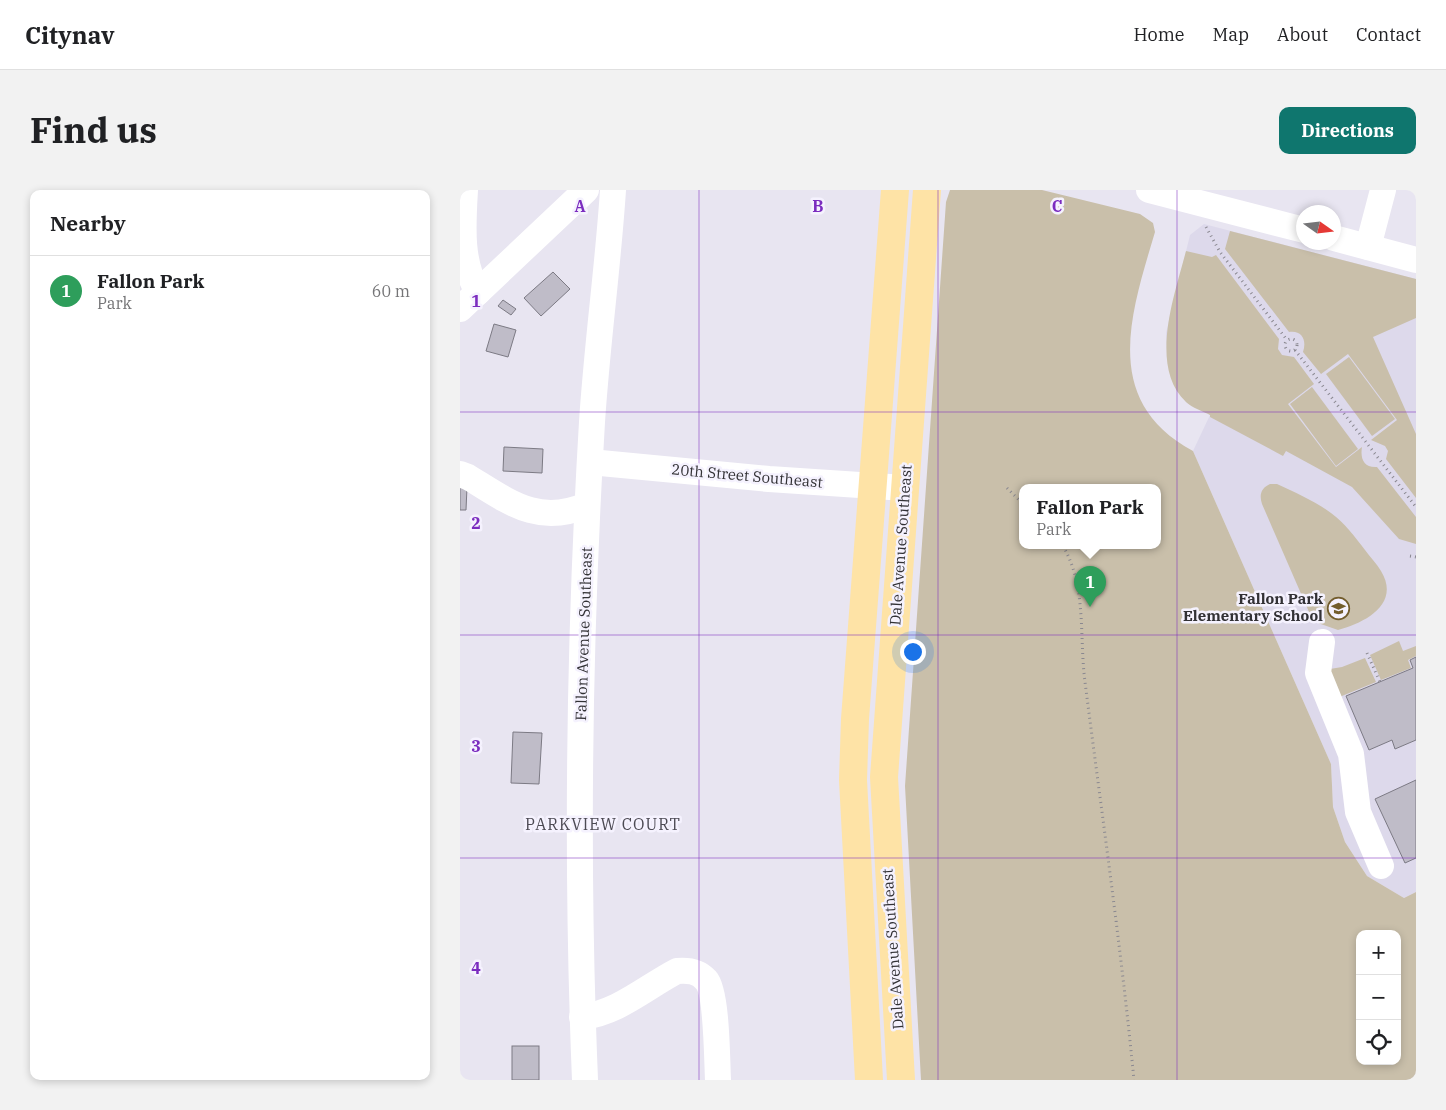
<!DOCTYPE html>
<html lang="en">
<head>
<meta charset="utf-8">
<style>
	:root { --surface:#fff; --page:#f2f2f2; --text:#202124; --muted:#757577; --line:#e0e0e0; --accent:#0f766e }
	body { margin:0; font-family:"IBM Plex Serif",serif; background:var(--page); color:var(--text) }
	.controls { position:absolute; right:15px; bottom:15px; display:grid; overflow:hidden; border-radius:10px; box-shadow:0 2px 8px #0003 }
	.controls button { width:45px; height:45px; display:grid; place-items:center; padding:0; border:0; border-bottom:1px solid var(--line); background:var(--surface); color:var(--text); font:25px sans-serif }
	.compass { position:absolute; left:836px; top:15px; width:45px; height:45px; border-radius:50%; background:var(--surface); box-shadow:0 2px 8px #0003; rotate:104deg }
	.you { position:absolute; left:452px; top:461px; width:18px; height:18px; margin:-12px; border:4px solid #fff; border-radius:50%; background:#1a73e8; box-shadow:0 0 0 8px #1a73e833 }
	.badge { display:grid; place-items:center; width:32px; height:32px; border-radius:50%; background:var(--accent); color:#fff; font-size:16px; font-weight:700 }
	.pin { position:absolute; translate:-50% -41px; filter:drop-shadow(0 1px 2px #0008) }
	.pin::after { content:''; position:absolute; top:26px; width:18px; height:15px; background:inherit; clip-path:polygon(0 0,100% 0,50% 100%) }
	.popup { position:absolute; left:559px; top:294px; width:142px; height:65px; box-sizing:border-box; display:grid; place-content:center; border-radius:10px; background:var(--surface); filter:drop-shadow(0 1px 4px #0005); font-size:16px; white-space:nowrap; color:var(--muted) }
	.popup b { font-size:19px; color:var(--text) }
	.popup::after { content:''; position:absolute; left:50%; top:100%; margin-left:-10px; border:10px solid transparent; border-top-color:var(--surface) }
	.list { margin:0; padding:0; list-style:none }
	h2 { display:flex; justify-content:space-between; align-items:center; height:65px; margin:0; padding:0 20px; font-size:21px }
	h2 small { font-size:16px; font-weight:400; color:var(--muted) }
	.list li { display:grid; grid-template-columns:32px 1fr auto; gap:15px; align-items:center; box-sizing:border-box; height:70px; padding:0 20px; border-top:1px solid var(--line) }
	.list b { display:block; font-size:19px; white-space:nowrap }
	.list p { margin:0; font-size:16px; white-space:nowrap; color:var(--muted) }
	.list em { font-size:16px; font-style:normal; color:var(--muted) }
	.icon { flex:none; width:28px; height:28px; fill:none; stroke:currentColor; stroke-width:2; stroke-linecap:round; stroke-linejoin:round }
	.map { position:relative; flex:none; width:956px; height:890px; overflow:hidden; border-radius:10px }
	header { display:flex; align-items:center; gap:30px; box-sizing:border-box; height:70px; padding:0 25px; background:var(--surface); border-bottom:1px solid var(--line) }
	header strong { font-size:24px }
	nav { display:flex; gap:28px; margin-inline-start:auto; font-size:18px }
	.intro { display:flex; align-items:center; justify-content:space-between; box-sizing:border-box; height:120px; padding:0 30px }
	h1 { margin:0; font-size:35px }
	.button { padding:12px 22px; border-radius:10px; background:var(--accent); color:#fff; font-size:18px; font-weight:700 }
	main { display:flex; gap:30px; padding:0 30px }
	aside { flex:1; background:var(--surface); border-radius:10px; box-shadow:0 2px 8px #0003 }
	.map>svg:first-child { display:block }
</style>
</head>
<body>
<header>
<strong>Citynav</strong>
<nav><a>Home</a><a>Map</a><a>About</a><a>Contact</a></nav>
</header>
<div class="intro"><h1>Find us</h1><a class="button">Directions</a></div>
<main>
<aside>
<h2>Nearby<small></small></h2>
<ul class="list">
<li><span class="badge" style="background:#2e9e5b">1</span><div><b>Fallon Park</b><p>Park</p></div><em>60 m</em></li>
</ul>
</aside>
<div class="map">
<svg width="956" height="890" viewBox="0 0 956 890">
	<rect width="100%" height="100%" fill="#e8e5f1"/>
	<polygon fill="#ddd9eb" points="744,34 956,89 956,702 944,708 907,686 885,652 873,617 871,574 733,261 750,225 727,213 719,202 708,172 706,143 730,45"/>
	<g fill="#c9bfaa" fill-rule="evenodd">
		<path d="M490 0H582L680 24 693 33 695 42C671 123 640 211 733 261L871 574 873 617 885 652 907 686 944 708 956 702V890H461L445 596 486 12ZM562 298H698V356H562ZM900 744H937V871H900Z"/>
		<path d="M770 41 956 89V128L913 147 956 244V308L926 269 928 261 925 256 911 250 937 230 888 164 861 184 843 162C847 150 842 140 829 142L765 59Z"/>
		<path d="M726 61 752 67 756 65 819 149 818 159 822 165 834 167 854 194 828 214 876 277 902 257C900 269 904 278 917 277L956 327V354L939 349 892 297 826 261 823 266 750 227V225C743 221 732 218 726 212 688 176 715 104 726 61Z"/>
		<polygon points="889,167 935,229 912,246 866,184"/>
		<polygon points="852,197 898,259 876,276 830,214"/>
		<path d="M810 294H817C836 303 855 311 871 323 885 333 895 347 905 360 910 367 917 374 921 381 941 414 905 433 878 440L855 432 849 422 802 314C799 305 801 298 810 294Z"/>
		<polygon points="939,451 943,461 956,456 956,466 948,470 951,478 921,490 910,465"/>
		<polygon points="905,468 916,492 877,508 870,479 882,477"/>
	</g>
	<g fill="#bfbcc8" stroke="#7c7a84">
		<polygon points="93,82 110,99 81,126 64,108"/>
		<polygon points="43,110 56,119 51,125 38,116"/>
		<polygon points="34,134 56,140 48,167 26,161"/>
		<polygon points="44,257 83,259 82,283 43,281"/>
		<polygon points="0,296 7,297 6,320 0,320"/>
		<polygon points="956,467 956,550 935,559 932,550 909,560 886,506 953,478 950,470"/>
		<polygon points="53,542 82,543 79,594 51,593"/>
		<polygon points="956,590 956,668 945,673 915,609"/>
		<rect x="52" y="856" width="27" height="34"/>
	</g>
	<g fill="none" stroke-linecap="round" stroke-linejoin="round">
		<g stroke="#8a8890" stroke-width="3" stroke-dasharray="1 4" stroke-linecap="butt">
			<polyline points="746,37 760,62 827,150"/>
			<circle cx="831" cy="155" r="6"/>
			<polyline points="835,160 956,317"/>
			<polyline points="547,298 562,313"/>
			<path d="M603 356C627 397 619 446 625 492 642 625 661 757 674 890"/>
			<polyline points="950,366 956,367"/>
			<polyline points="907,463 920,492"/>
		</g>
		<g stroke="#fff" stroke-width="26">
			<path d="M5 0C3 35 0 72 18 102"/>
			<polyline points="689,0 844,40"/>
			<polyline points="874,48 956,70"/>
			<polyline points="908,57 923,0"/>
			<polyline points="0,119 126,0"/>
			<polyline points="130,272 309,289 445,298"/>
			<path d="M0 284 8 287C49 312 78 336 127 315"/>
			<polyline points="862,452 858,483 891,564 898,622 921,676"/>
			<path d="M122 827C158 823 186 797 217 781 228 780 238 781 246 790 257 802 257 871 258 890"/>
			<path d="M125 890C116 671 119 451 132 232 137 154 148 77 153 0"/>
		</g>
		<g stroke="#fee3a6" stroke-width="28">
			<polyline points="409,890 393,590 395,529 435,0"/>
			<polyline points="441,890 424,587 467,0"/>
		</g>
	</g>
	<path fill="none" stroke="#7b2cbf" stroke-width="1" stroke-opacity="0.55" d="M239 0V890M478 0V890M717 0V890M0 222H956M0 445H956M0 668H956"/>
	<defs>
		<symbol id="school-ring" viewBox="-11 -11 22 22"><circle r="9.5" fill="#f5f2fe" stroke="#735d2d" stroke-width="1.5"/><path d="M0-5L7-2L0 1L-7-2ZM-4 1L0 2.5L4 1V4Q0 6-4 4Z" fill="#735d2d"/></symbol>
	</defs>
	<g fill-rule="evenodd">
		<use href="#school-ring" x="866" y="406" width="25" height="25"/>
	</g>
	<g text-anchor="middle" stroke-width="5" stroke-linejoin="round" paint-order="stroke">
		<g font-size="15" fill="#323135" stroke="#f5f2fe">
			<text transform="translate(287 286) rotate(5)" y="5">20th Street Southeast</text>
			<text transform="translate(441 355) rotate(-86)" y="5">Dale Avenue Southeast</text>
			<text transform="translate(124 444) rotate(-88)" y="5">Fallon Avenue Southeast</text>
			<text transform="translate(433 759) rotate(-94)" y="5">Dale Avenue Southeast</text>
		</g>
		<g font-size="15" font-weight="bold" fill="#323135" stroke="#f5f2fe" text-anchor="end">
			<text x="863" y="414">Fallon Park<tspan x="863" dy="17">Elementary School</tspan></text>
		</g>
		<g font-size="16" letter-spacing="1" fill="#4c4a53" stroke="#f5f2fe">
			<text x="143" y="640">PARKVIEW COURT</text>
		</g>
	</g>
	<g font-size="16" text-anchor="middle" font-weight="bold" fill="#7b2cbf" stroke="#f5f2fe" stroke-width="5" stroke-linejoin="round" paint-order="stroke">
		<text x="120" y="22">A</text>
		<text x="358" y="22">B</text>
		<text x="597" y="22">C</text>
		<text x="16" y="117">1</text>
		<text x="16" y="339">2</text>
		<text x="16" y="562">3</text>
		<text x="16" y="784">4</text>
	</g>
</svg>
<div class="controls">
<button>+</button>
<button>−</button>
<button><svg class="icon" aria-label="locate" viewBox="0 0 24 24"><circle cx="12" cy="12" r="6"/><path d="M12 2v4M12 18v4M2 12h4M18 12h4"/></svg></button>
</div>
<svg class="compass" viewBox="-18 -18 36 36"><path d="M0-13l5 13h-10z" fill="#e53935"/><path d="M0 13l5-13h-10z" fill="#757577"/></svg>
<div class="you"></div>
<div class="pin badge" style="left:630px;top:417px;background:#2e9e5b">1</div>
<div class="popup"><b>Fallon Park</b>Park</div>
</div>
</main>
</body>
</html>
